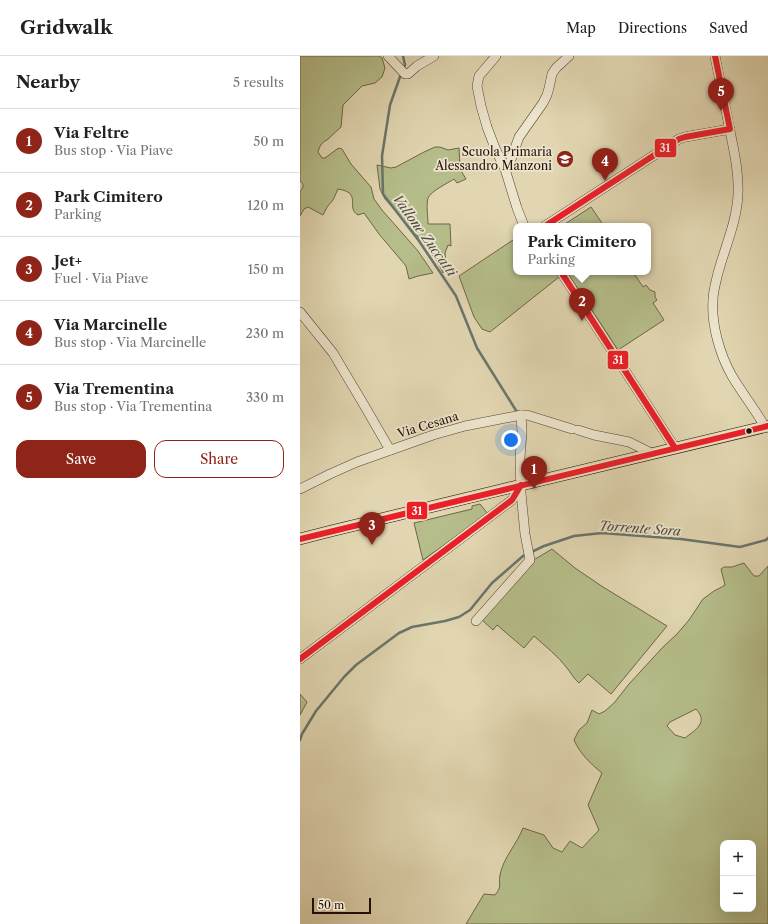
<!DOCTYPE html>
<html lang="en">
<head>
<meta charset="utf-8">
<style>
	:root { --surface:#fff; --page:#f2f2f2; --text:#202124; --muted:#757577; --line:#e0e0e0; --accent:#8f2418 }
	body { margin:0; font-family:"Libre Caslon Text",serif; background:var(--page); color:var(--text) }
	.controls { position:absolute; right:12px; bottom:12px; display:grid; overflow:hidden; border-radius:8px; box-shadow:0 4px 16px #0002 }
	.controls button { width:36px; height:36px; display:grid; place-items:center; padding:0; border:0; border-bottom:1px solid var(--line); background:var(--surface); color:var(--text); font:20px sans-serif }
	.scale { position:absolute; left:12px; bottom:10px; width:59px; box-sizing:border-box; padding-left:4px; border:2px solid #261007; border-top:0; font-size:11px; line-height:14px; white-space:nowrap; color:#261007; -webkit-text-stroke:3px #ece4cc; paint-order:stroke }
	.you { position:absolute; left:211px; top:384px; width:14px; height:14px; margin:-10px; border:3px solid #fff; border-radius:50%; background:#1a73e8; box-shadow:0 0 0 6px #1a73e833 }
	.badge { display:grid; place-items:center; width:26px; height:26px; border-radius:50%; background:var(--accent); color:#fff; font-size:13px; font-weight:700 }
	.pin { position:absolute; translate:-50% -33px; filter:drop-shadow(0 1px 2px #0008) }
	.pin::after { content:''; position:absolute; top:21px; width:14px; height:12px; background:inherit; clip-path:polygon(0 0,100% 0,50% 100%) }
	.popup { position:absolute; left:213px; top:167px; width:138px; height:52px; box-sizing:border-box; display:grid; place-content:center; border-radius:8px; background:var(--surface); filter:drop-shadow(0 1px 3px #0005); font-size:13px; white-space:nowrap; color:var(--muted) }
	.popup b { font-size:15px; color:var(--text) }
	.popup::after { content:''; position:absolute; left:50%; top:100%; margin-left:-8px; border:8px solid transparent; border-top-color:var(--surface) }
	.list { margin:0; padding:0; list-style:none }
	h2 { display:flex; justify-content:space-between; align-items:center; height:52px; margin:0; padding:0 16px; font-size:17px }
	h2 small { font-size:13px; font-weight:400; color:var(--muted) }
	.list li { display:grid; grid-template-columns:26px 1fr auto; gap:12px; align-items:center; box-sizing:border-box; height:64px; padding:0 16px; border-top:1px solid var(--line) }
	.list b { display:block; font-size:15px; white-space:nowrap }
	.list p { margin:0; font-size:13px; white-space:nowrap; color:var(--muted) }
	.list em { font-size:13px; font-style:normal; color:var(--muted) }
	.actions { display:flex; gap:8px; padding:12px 16px }
	.actions a { flex:1; padding:9px 0; border:1px solid var(--accent); border-radius:12px; text-align:center; font-size:14px; color:var(--accent) }
	.actions .main { background:var(--accent); color:#fff }
	.map { position:relative; flex:none; width:468px; height:868px; overflow:hidden }
	header { display:flex; align-items:center; gap:24px; box-sizing:border-box; height:56px; padding:0 20px; background:var(--surface); border-bottom:1px solid var(--line) }
	header strong { font-size:19px }
	nav { display:flex; gap:22px; margin-inline-start:auto; font-size:14px }
	main { display:flex }
	aside { flex:1; background:var(--surface) }
	.map>svg:first-child { display:block }
</style>
</head>
<body>
<header>
<strong>Gridwalk</strong>
<nav><a>Map</a><a>Directions</a><a>Saved</a></nav>
</header>
<main>
<aside>
<h2>Nearby<small>5 results</small></h2>
<ul class="list">
<li><span class="badge">1</span><div><b>Via Feltre</b><p>Bus stop · Via Piave</p></div><em>50 m</em></li>
<li><span class="badge">2</span><div><b>Park Cimitero</b><p>Parking</p></div><em>120 m</em></li>
<li><span class="badge">3</span><div><b>Jet+</b><p>Fuel · Via Piave</p></div><em>150 m</em></li>
<li><span class="badge">4</span><div><b>Via Marcinelle</b><p>Bus stop · Via Marcinelle</p></div><em>230 m</em></li>
<li><span class="badge">5</span><div><b>Via Trementina</b><p>Bus stop · Via Trementina</p></div><em>330 m</em></li>
</ul>
<div class="actions"><a class="main">Save</a><a>Share</a></div>
</aside>
<div class="map">
<svg width="468" height="868" viewBox="0 0 468 868">
	<rect width="100%" height="100%" fill="#e1d6b1"/>
	<filter id="stains"><feTurbulence type="fractalNoise" baseFrequency=".005" numOctaves="4"/><feColorMatrix values="0 0 0 0 .2 0 0 0 0 .09 0 0 0 0 .02 0 0 0 .5 -.17"/></filter>
	<radialGradient id="worn" r=".72"><stop offset=".6" stop-color="#630" stop-opacity="0"/><stop offset="1" stop-color="#630" stop-opacity=".3"/></radialGradient>
	<g fill="#b5bd8a" stroke="#6e6648" fill-rule="evenodd">
		<path d="M0 0H79L82 2 85 12 82 21 75 27 62 30 43 49 41 71 27 84C22 86 19 91 18 96L22 102H25L37 93 39 92 42 93 51 108 71 131 74 143 82 154 118 195 133 217 118 220 109 223 106 210 79 178 64 157 58 159C45 151 63 137 38 133L33 144 27 151 23 159 8 151 4 153 0 160V136L3 131V128L0 125Z"/>
		<path d="M135 91H140L148 94 159 92 160 113 166 123 157 127 154 123C148 127 131 135 128 142 126 150 128 160 128 168H150L151 190 148 189 145 197 146 209 143 217 137 205 124 188 85 143 80 133 77 109 91 112 96 111 124 96Z"/>
		<polygon points="291,151 304,170 262,170"/>
		<polygon points="216,182 216,216 255,216 259,221 190,276 182,273 174,261 159,220"/>
		<polygon points="267,216 333,216 343,231 346,229 350,234 355,236 355,241 357,244 353,247 364,264 318,294"/>
		<polygon points="180,448 188,458 123,504 114,467 172,453 172,450"/>
		<path d="M252 493 275 512 303 531 367 570 311 638 288 618 279 627C274 623 271 617 267 612 258 600 245 590 234 580L224 592 197 569 193 574 181 563 232 505Z"/>
		<path d="M444 507 454 520H459L468 510V868H166L184 838 195 839C203 829 198 829 200 819 203 802 217 788 223 772L244 779 253 792 262 796 270 785 282 792 299 774 288 749 302 717C291 708 280 698 274 684L279 674 287 667 292 654 299 658 305 655 314 647 329 628 363 591 377 578 389 564 403 543 414 535 420 532 425 529 421 513 424 511H432ZM396 653C409 667 395 674 385 682L375 679 367 670 370 666ZM423 787H453V853H423Z"/>
		<polygon points="0,638 7,646 0,659"/>
	</g>
	<g fill="none" stroke-linecap="round" stroke-linejoin="round">
		<g stroke="#69756d" stroke-width="2.5">
			<polyline points="103,13 105,9 103,0"/>
			<polyline points="101,18 90,49 82,100 83,138 119,185 156,240 177,292 217,356"/>
			<polyline points="0,684 2,678 16,655 44,621 56,609 99,577 112,571 145,565 159,561 170,554 192,527 223,500 244,490 274,480 302,477 381,483 440,491 466,484 468,482"/>
		</g>
		<defs>
			<g id="minor">
				<polyline points="88,0 105,18 108,18 117,10 134,0"/>
				<polyline points="196,0 179,20 177,30 181,50 187,71 195,92 205,113 217,152 224,170"/>
				<path d="M415 0C420 25 425 50 430 75 434 95 439 117 438 138 437 165 425 191 418 217 416 226 413 235 413 244 411 268 420 299 432 320 442 337 455 353 465 371"/>
				<polyline points="205,113 209,109 219,81 243,47 247,39 249,32 252,18 256,12 269,0"/>
				<polyline points="245,170 379,83 385,81 430,73"/>
				<polyline points="261,216 375,392"/>
				<polyline points="0,256 33,297 64,349 90,394"/>
				<polyline points="278,374 294,379 329,386 353,398"/>
				<polyline points="0,433 30,418 57,406 133,379 165,370 221,359 227,359 272,373"/>
				<polyline points="176,565 230,504 225,478 221,437 220,402 222,376 221,359"/>
				<polyline points="0,603 212,444 221,429"/>
			</g>
			<polyline id="major" points="0,483 31,475 192,436 468,370"/>
		</defs>
		<use href="#minor" stroke="#554232" stroke-width="10"/>
		<use href="#major" stroke="#261007" stroke-width="12"/>
		<use href="#minor" stroke="#ece4cc" stroke-width="9"/>
		<use href="#major" stroke="#e1d6b1" stroke-width="11"/>
		<defs>
			<g id="bus-1">
				<polyline points="245,170 379,83 385,81 430,73 415,0"/>
				<polyline points="261,216 375,392"/>
				<polyline points="0,483 468,370"/>
				<polyline points="0,603 212,444 221,429"/>
			</g>
		</defs>
		<use href="#bus-1" stroke="#ece4cc" stroke-width="9"/>
		<use href="#bus-1" stroke="#ec1f29" stroke-width="6"/>
	</g>
	<defs>
		<symbol id="school-disc" viewBox="-11 -11 22 22"><circle r="9.5" fill="#8f2418" stroke="#ece4cc"/><path d="M0-5L7-2L0 1L-7-2ZM-4 1L0 2.5L4 1V4Q0 6-4 4Z" fill="#fff"/></symbol>
	</defs>
	<g fill-rule="evenodd">
		<use href="#school-disc" x="255" y="93" width="20" height="20"/>
	</g>
	<circle fill="#261007" stroke="#ece4cc" stroke-width="1.5" cx="449" cy="375" r="3.5"/>
	<g text-anchor="middle" stroke-width="3.5" stroke-linejoin="round" paint-order="stroke">
		<g font-size="12" fill="#261007" stroke="#ece4cc" text-anchor="end">
			<text x="252" y="100">Scuola Primaria<tspan x="252" dy="14">Alessandro Manzoni</tspan></text>
		</g>
		<g font-size="12" fill="#261007" stroke="#ece4cc">
			<text transform="translate(128 369) rotate(-17)" y="4">Via Cesana</text>
		</g>
		<g font-size="13" font-style="italic" fill="#4d4b42" stroke="#ece4cc">
			<text transform="translate(125 179) rotate(54)" y="5">Vallone Zuccatti</text>
			<text transform="translate(340 472) rotate(4)" y="5">Torrente Sora</text>
		</g>
	</g>
	<g stroke="#ece4cc" stroke-width="1.5">
		<rect x="354" y="82" width="23" height="20" rx="4" fill="#ec1f29"/>
		<rect x="307" y="294" width="22" height="20" rx="4" fill="#ec1f29"/>
		<rect x="106" y="445" width="22" height="19" rx="4" fill="#ec1f29"/>
	</g>
	<g font-size="11" text-anchor="middle" font-weight="bold" fill="#fff">
		<text x="365" y="96">31</text>
		<text x="318" y="308">31</text>
		<text x="117" y="459">31</text>
	</g>
	<rect width="100%" height="100%" filter="url(#stains)"/>
	<rect width="100%" height="100%" fill="url(#worn)"/>
</svg>
<div class="controls">
<button>+</button>
<button>−</button>
</div>
<div class="scale">50 m</div>
<div class="you"></div>
<div class="pin badge" style="left:234px;top:433px">1</div>
<div class="pin badge" style="left:282px;top:265px">2</div>
<div class="popup"><b>Park Cimitero</b>Parking</div>
<div class="pin badge" style="left:72px;top:489px">3</div>
<div class="pin badge" style="left:305px;top:125px">4</div>
<div class="pin badge" style="left:421px;top:55px">5</div>
</div>
</main>
</body>
</html>
